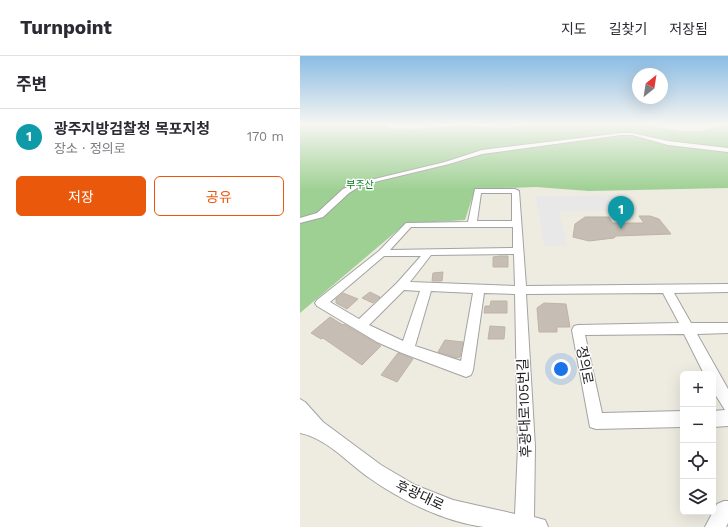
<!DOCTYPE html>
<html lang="ko">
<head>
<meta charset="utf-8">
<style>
	:root { --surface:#fff; --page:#f7f7f7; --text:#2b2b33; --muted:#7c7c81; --line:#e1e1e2; --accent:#ea580c }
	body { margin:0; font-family:"Work Sans","Noto Sans KR",sans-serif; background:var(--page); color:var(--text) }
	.controls { position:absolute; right:12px; bottom:12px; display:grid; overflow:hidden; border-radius:6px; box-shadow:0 4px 16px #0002 }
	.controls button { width:36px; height:36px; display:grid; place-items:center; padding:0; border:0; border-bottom:1px solid var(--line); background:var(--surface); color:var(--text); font:20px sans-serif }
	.compass { position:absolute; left:332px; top:12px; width:36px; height:36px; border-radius:50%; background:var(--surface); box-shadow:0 4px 16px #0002; rotate:30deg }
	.you { position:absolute; left:261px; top:313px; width:14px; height:14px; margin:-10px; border:3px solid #fff; border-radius:50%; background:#1a73e8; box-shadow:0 0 0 6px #1a73e833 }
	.badge { display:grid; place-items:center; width:26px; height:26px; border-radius:50%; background:var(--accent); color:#fff; font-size:13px; font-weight:700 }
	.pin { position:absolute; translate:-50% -33px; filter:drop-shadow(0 1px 2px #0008) }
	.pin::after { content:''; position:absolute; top:21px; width:14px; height:12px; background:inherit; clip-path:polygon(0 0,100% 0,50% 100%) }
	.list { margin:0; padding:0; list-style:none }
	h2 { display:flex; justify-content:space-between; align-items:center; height:52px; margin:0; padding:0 16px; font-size:17px }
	h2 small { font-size:13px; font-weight:400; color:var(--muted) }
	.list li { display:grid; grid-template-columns:26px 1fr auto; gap:12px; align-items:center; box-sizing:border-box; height:56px; padding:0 16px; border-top:1px solid var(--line) }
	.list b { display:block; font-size:15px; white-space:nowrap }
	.list p { margin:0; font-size:13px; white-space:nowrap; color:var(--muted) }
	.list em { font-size:13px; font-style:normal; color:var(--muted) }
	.actions { display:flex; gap:8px; padding:12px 16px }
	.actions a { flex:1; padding:9px 0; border:1px solid var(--accent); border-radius:6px; text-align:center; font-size:14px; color:var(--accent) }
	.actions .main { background:var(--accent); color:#fff }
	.icon { flex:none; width:22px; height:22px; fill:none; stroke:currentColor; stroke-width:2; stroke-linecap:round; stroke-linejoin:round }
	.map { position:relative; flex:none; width:428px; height:471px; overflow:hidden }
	header { display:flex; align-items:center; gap:24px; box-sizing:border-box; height:56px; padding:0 20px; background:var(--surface); border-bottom:1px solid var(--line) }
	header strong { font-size:19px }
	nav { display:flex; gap:22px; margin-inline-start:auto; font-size:14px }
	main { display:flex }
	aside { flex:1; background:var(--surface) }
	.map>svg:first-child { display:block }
</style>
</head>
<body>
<header>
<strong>Turnpoint</strong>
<nav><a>지도</a><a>길찾기</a><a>저장됨</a></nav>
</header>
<main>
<aside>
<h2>주변<small></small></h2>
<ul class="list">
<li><span class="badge" style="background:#0f9aa8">1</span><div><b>광주지방검찰청 목포지청</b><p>장소 · 정의로</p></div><em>170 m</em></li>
</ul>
<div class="actions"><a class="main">저장</a><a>공유</a></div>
</aside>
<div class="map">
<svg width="428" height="471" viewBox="0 0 428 471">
	<rect width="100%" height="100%" fill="#eeebe1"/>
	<polygon fill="#9ed093" points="0,68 88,68 89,72 109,73 164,70 204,72 239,68 337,68 381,75 399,75 428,68 428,132 289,135 236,131 175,133 165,164 105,168 0,257"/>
	<polygon fill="#e8e8e8" points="327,139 337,154 259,155 267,190 244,190 236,140"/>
	<g fill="#c6beb4" stroke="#c0b3a2">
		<polygon points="339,160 350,160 359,163 371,178 316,180 314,182 289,185 273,181 275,168 285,161 309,161 312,167 344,167"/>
		<polygon points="200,200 208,200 208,211 193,211 193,201"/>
		<polygon points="143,216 142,225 132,225 133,217"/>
		<polygon points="70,236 80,241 73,247 62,242"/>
		<polygon points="43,237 58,243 47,253 36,247 36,243"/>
		<polygon points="191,245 207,245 207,257 184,257 185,250 190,250"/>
		<polygon points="244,247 266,248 270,271 257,271 257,276 239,276 237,252"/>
		<polygon points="30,261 43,269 44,268 81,290 62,309 23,282 21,283 11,277"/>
		<polygon points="190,270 205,271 204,283 188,283"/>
		<polygon points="145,284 163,286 160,301 157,302 138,296"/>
		<polygon points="98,297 113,303 97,326 81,319"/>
	</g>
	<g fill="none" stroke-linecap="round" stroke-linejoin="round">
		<defs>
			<g id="minor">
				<polygon points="321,77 332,77 368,85 428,92 428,96 368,89 332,79 321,79 182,98 149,108 62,129 49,137 23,161 0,167 0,162 17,157 43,133 58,127 145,106 182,94"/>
				<path d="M175 133H215L219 135 226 230 428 228V236L374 237 391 267H428V277L397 278 428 333V370L413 371V355L425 354 413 335V318H404L384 278 285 279 302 357 383 355V371L296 373 290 371 272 274 274 270 278 269 379 267 363 237 226 238 235 391 234 461 245 464 248 471C227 471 205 471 184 471 145 466 100 444 68 421 47 406 26 382 0 377V343L5 346 23 366 81 409 115 429 153 444 215 458 218 391 215 238 184 237 173 314 171 319 166 321 102 297 77 286 17 250 15 247 17 244 79 195 106 167 168 166ZM181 137H212V165H177ZM111 171H213V192L90 194ZM214 198 215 230 110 226 131 199ZM84 200H121L97 227 59 263 30 246ZM104 234 120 235 103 285 69 269ZM131 235 173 237 161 305 115 290Z"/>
				<polygon points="424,445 428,445 428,467 426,471 405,471 417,448"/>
			</g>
		</defs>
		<use href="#minor" stroke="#a3a3a3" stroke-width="2"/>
		<use href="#minor" fill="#fff" fill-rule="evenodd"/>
	</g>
	<linearGradient id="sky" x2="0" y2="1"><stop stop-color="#8abce4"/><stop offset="0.51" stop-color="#f7f6f2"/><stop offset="1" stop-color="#f7f6f2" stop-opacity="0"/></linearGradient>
	<rect width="428" height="134" fill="url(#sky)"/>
	<g text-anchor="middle" stroke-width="3" stroke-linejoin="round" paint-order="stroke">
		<g font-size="10" fill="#057e1d" stroke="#fff">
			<text x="60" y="132">부주산</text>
		</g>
		<g font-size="14" fill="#1c1c1c" stroke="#fff">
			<text transform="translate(285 309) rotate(79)" y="5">정의로</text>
			<text transform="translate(224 352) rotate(-92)" y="5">후광대로105번길</text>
			<text transform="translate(120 439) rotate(25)" y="5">후광대로</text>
		</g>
	</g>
</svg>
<div class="controls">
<button>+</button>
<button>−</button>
<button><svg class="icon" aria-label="locate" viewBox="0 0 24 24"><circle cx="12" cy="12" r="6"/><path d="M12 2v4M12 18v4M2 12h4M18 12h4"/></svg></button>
<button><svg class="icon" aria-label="layers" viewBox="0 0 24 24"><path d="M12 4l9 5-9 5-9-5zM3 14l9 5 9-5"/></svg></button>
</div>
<svg class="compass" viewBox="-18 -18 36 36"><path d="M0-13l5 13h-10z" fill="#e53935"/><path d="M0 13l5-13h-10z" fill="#7c7c81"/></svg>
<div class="you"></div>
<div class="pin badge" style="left:321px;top:173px;background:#0f9aa8">1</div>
</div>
</main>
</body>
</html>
